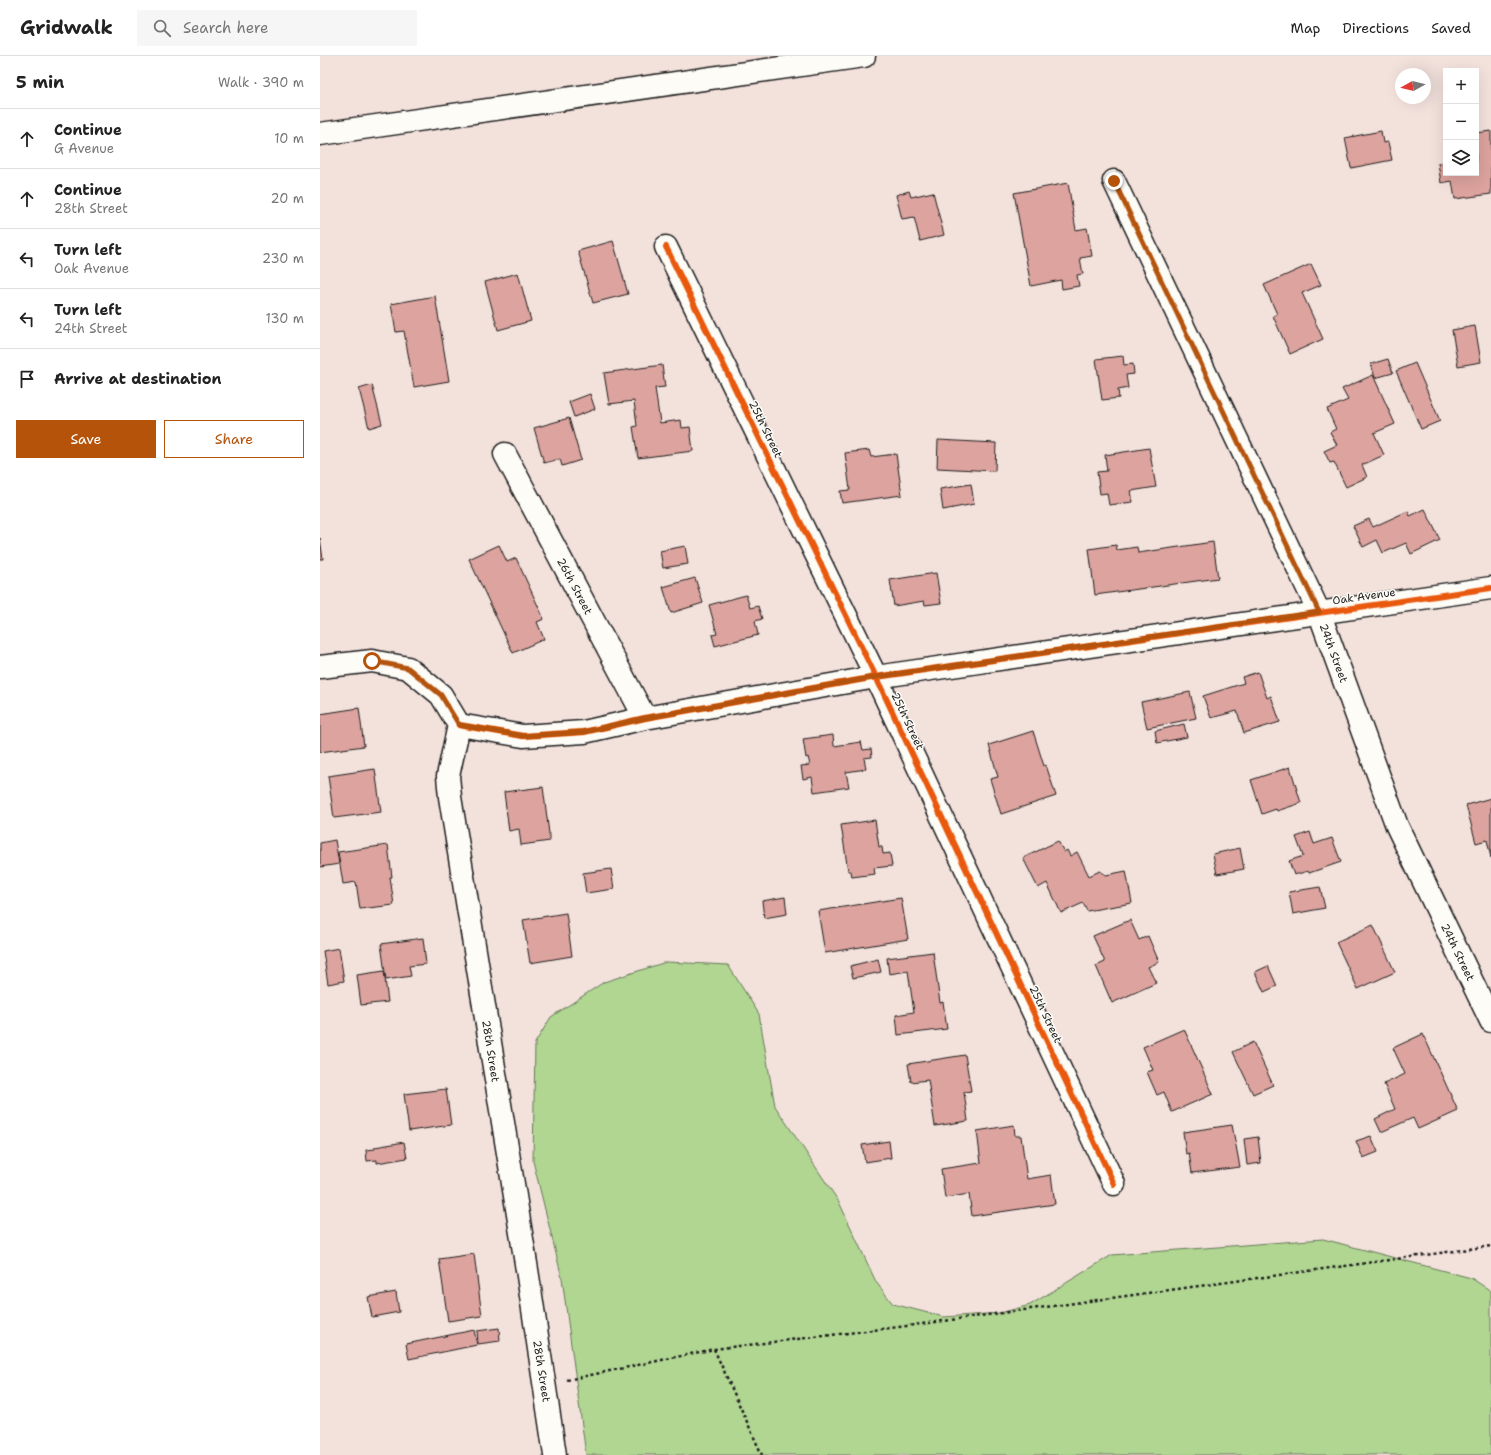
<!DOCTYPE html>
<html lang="en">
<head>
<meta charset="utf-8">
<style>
	:root { --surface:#fff; --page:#f6f6f6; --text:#222; --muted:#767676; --line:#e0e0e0; --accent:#b45309 }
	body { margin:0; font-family:"Shantell Sans",sans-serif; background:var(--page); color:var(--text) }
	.controls { position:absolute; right:12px; top:12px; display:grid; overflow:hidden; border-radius:0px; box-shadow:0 4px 16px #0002 }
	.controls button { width:36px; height:36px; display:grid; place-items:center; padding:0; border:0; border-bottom:1px solid var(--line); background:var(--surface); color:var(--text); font:20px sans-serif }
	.compass { position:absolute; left:1075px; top:12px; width:36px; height:36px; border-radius:50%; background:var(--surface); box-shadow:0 4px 16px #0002; rotate:262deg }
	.stop { position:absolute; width:12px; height:12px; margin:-9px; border:3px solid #b45309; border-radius:50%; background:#fff }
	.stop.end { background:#b45309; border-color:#fff; box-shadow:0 1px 4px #0008 }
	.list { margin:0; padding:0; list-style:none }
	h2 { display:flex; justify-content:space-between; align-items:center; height:52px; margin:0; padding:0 16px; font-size:17px }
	h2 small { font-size:13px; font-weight:400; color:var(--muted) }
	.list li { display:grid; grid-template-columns:26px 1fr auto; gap:12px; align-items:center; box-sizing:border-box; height:60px; padding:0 16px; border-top:1px solid var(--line) }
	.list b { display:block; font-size:15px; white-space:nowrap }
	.list p { margin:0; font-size:13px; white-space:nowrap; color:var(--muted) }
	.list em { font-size:13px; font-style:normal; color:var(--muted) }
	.actions { display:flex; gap:8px; padding:12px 16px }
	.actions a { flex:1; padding:9px 0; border:1px solid var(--accent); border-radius:0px; text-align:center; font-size:14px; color:var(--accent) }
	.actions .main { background:var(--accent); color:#fff }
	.icon { flex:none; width:22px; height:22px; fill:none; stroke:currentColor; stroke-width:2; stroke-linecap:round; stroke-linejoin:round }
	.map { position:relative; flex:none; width:1171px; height:1399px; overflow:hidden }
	header { display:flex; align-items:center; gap:24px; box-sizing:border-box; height:56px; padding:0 20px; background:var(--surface); border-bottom:1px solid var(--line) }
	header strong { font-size:19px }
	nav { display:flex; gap:22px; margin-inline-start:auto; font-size:14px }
	.search { width:280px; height:36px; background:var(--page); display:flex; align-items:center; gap:10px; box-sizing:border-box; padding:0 14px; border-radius:0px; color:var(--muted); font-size:15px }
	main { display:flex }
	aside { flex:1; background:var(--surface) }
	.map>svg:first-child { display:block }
</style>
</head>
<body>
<header>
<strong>Gridwalk</strong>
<div class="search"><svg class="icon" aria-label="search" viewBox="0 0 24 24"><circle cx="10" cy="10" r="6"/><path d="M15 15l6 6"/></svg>Search here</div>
<nav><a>Map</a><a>Directions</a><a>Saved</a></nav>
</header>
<main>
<aside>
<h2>5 min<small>Walk · 390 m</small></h2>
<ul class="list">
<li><svg class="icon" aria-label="ahead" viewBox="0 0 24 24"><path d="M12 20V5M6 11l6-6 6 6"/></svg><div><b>Continue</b><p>G Avenue</p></div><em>10 m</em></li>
<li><svg class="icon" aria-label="ahead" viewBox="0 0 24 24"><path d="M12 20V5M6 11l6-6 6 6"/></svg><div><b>Continue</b><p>28th Street</p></div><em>20 m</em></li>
<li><svg class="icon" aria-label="left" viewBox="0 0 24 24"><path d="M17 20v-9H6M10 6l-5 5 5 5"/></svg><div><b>Turn left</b><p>Oak Avenue</p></div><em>230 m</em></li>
<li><svg class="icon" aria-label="left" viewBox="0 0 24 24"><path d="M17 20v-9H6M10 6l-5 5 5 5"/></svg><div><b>Turn left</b><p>24th Street</p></div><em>130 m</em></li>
<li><svg class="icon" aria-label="arrive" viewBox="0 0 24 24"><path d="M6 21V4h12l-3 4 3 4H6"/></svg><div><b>Arrive at destination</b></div></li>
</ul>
<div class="actions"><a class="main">Save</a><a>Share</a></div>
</aside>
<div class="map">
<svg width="1171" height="1399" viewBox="0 0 1171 1399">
	<rect width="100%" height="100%" fill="#f3e1dc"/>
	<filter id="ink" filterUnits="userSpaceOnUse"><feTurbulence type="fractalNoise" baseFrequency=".025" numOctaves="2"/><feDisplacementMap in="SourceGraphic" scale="8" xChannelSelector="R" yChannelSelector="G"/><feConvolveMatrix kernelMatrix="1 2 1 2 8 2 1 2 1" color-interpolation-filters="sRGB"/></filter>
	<g filter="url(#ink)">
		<polygon fill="#b0d692" stroke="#667957" points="346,906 408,909 439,958 455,1050 519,1146 556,1226 573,1248 624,1261 680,1257 710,1249 792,1199 1003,1183 1151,1222 1171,1235 1171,1399 266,1399 242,1222 213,1105 215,987 231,961 284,926"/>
		<g fill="#dda39e" stroke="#1c1c1c">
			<polygon points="1061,75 1063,87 1068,86 1072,104 1031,112 1025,82"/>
			<polygon points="1171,75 1171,138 1135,143 1132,125 1121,127 1118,107 1126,106 1126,117 1156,117 1156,77"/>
			<polygon points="748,127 756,174 767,172 772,200 760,202 763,218 757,219 759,230 742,233 741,224 711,230 694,137"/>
			<polygon points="589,135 591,141 613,136 624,179 600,185 594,161 582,163 576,139"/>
			<polygon points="293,185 308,238 273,247 258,195"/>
			<polygon points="991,208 1001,229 982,237 1003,283 970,298 953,260 957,258 944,229"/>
			<polygon points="198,217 211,265 178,274 165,226"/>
			<polygon points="115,240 129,325 94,331 84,275 76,276 71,248"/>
			<polygon points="1155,270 1161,306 1138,310 1132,274"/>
			<polygon points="803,300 804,309 813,308 814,318 806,319 808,332 798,334 799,342 782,344 776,303"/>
			<polygon points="1068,303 1073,317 1055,322 1051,308"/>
			<polygon points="1095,307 1120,365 1101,373 1076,315"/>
			<polygon points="342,309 345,331 335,332 340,367 361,364 362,372 370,371 373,395 318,402 313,371 317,370 314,345 289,348 284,317"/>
			<polygon points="1053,319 1075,368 1054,377 1064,399 1042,409 1047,421 1026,431 1014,406 1010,407 1004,395 1017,389 1010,376 1016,373 1007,353 1028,344 1022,333"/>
			<polygon points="52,329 62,368 49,372 39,333"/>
			<polygon points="270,338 275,353 254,361 249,346"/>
			<polygon points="249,362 261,404 242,410 240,403 224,407 214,372"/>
			<polygon points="618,384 676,387 675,415 617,412"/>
			<polygon points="829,392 836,431 811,435 813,446 789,449 787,437 780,438 777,416 787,415 785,399"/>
			<polygon points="549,394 551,401 576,398 582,439 522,447 520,435 530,434 525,397"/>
			<polygon points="651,428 654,448 623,454 620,433"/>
			<polygon points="1105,453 1120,484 1091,498 1086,487 1063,497 1057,484 1043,491 1033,470 1049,463 1053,471 1088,455 1090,460"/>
			<polygon points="0,482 3,503 0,503"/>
			<polygon points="893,486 898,522 775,539 769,493 796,489 797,494 817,491 818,497"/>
			<polygon points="179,489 187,506 196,502 224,563 217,566 224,583 193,597 149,503"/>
			<polygon points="365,490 368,508 343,512 340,495"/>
			<polygon points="616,517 621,547 605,549 604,545 574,550 570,524"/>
			<polygon points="375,522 383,547 351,557 343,531"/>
			<polygon points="426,539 430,552 438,550 442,563 435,565 438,579 395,590 392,579 397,578 389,549"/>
			<polygon points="938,616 947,642 951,640 960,666 924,677 917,655 891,662 883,640 924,627 922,621"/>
			<polygon points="870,636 876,662 827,672 821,646"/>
			<polygon points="39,652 44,690 0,696 0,658"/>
			<polygon points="864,668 867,681 837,687 835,675"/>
			<polygon points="713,675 724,710 726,709 736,740 681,758 670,723 678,721 669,689"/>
			<polygon points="513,679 514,690 541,686 543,694 551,693 552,701 544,702 546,713 526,716 529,731 494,736 492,721 483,723 481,710 490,709 488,701 486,702 483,683"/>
			<polygon points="970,711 981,747 957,755 956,753 942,758 931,724"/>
			<polygon points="55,713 61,756 14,762 8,720"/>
			<polygon points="223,731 230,785 201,789 199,773 189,775 184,736"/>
			<polygon points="1171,742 1171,802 1167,784 1156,787 1146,749"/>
			<polygon points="555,764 559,791 562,791 563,798 570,797 572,810 554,812 555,818 532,821 531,815 528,815 521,769"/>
			<polygon points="990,776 994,788 1012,782 1021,806 989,817 988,815 974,819 969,805 983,800 976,781"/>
			<polygon points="15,784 19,808 0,811 0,787"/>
			<polygon points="738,785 744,796 747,794 750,800 757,796 769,820 780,815 786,819 806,815 812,847 767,855 763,847 741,857 727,827 718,832 703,802"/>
			<polygon points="68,789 72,821 70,821 74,849 40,853 36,826 23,828 18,796"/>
			<polygon points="920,792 924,813 897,818 893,798"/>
			<polygon points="291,813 294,833 266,837 263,817"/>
			<polygon points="1000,831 1005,852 973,858 969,836"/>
			<polygon points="465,841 467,858 444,862 442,845"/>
			<polygon points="581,842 588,883 505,897 498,855"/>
			<polygon points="246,857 252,900 210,907 203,864"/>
			<polygon points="810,864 819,884 828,880 839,906 828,911 836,927 792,947 776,910 785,906 773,880"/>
			<polygon points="1053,869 1075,916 1038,933 1016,886"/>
			<polygon points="103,882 106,908 89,910 91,920 66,924 61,888"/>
			<polygon points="19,892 24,925 8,928 3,895"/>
			<polygon points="613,896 620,947 623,946 627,973 578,979 576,959 594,956 588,915 569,918 567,902"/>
			<polygon points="558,903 561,916 533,922 530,910"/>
			<polygon points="948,910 957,930 944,936 935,916"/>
			<polygon points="64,915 68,946 41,949 37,919"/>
			<polygon points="864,973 893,1038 852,1056 844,1036 837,1039 827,1016 833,1014 823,991"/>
			<polygon points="1103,978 1138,1055 1098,1073 1093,1062 1061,1076 1055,1063 1075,1053 1064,1028 1085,1018 1073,992"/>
			<polygon points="933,986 953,1029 933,1038 913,996"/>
			<polygon points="645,999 651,1035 644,1036 648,1065 615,1070 608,1024 591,1026 588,1008"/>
			<polygon points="126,1033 131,1069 89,1075 84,1038"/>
			<polygon points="694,1069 695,1080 701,1080 707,1123 731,1119 735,1148 652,1160 649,1138 625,1142 621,1113 661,1107 657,1075"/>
			<polygon points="912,1069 920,1111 872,1117 869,1097 866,1098 863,1076"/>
			<polygon points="1051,1080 1058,1096 1043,1102 1036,1085"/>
			<polygon points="938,1081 941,1107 927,1109 924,1083"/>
			<polygon points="569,1085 571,1102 545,1106 542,1089"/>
			<polygon points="84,1086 87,1102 57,1107 57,1104 47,1105 46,1094 55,1093 55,1091"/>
			<polygon points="154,1198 162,1260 128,1265 119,1203"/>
			<polygon points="76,1236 79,1256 52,1261 48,1241"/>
			<polygon points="179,1272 180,1285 158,1288 157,1275"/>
			<polygon points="154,1274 157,1289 89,1303 86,1288"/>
		</g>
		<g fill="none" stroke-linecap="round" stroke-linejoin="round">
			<defs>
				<g id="minor">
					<polyline points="0,78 544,0"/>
					<polyline points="794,125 999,556 1077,770 1171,965"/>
					<polyline points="346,191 556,621 794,1128"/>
					<polyline points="185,398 325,662"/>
					<polyline points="0,611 52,605 88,612 121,639 139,669 128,720 130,741 208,1220 235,1399"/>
					<polyline points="139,669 203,680 264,676 325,662 556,621 1171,532"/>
				</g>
			</defs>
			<use href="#minor" stroke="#1c1c1c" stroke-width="25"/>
			<g stroke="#1c1c1c" stroke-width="2.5" stroke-dasharray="3 3" stroke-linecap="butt">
				<polyline points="394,1293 442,1399"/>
				<polyline points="247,1324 394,1293 587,1270 1171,1190"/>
			</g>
			<use href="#minor" stroke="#fdfcf7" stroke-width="22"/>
			<defs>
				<g id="cycleway">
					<polyline points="346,191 556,621 794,1128"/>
					<polyline points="139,669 203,680 264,676 325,662 556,621 1171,532"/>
				</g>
			</defs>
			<use href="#cycleway" stroke="#fdfcf7" stroke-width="8"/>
			<use href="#cycleway" stroke="#e8590c" stroke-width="6"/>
		</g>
	</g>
	<g fill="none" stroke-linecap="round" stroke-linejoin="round" filter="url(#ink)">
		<polyline stroke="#b45309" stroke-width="5" points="52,605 88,612 121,639 139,669 203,680 264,676 325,662 556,621 999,556 794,125"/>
	</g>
	<g text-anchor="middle" stroke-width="3" stroke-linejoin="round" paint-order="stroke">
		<g font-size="11" fill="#1c1c1c" stroke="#fdfcf7">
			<text transform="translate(446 373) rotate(64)" y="4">25th Street</text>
			<text transform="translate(255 530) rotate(62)" y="4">26th Street</text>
			<text transform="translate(1044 540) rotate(-8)" y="4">Oak Avenue</text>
			<text transform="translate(1014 597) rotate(70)" y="4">24th Street</text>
			<text transform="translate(588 665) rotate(65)" y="4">25th Street</text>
			<text transform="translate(1138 896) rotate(64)" y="4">24th Street</text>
			<text transform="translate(726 958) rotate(65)" y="4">25th Street</text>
			<text transform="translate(171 995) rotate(81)" y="4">28th Street</text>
			<text transform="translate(222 1315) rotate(81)" y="4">28th Street</text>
		</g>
	</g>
</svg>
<div class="controls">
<button>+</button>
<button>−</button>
<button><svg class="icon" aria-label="layers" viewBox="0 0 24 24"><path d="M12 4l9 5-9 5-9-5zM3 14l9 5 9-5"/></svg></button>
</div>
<svg class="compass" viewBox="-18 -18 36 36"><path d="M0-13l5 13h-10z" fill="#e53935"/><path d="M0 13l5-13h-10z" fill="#767676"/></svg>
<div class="stop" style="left:52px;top:605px"></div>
<div class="stop end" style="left:794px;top:125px"></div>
</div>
</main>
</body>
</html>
